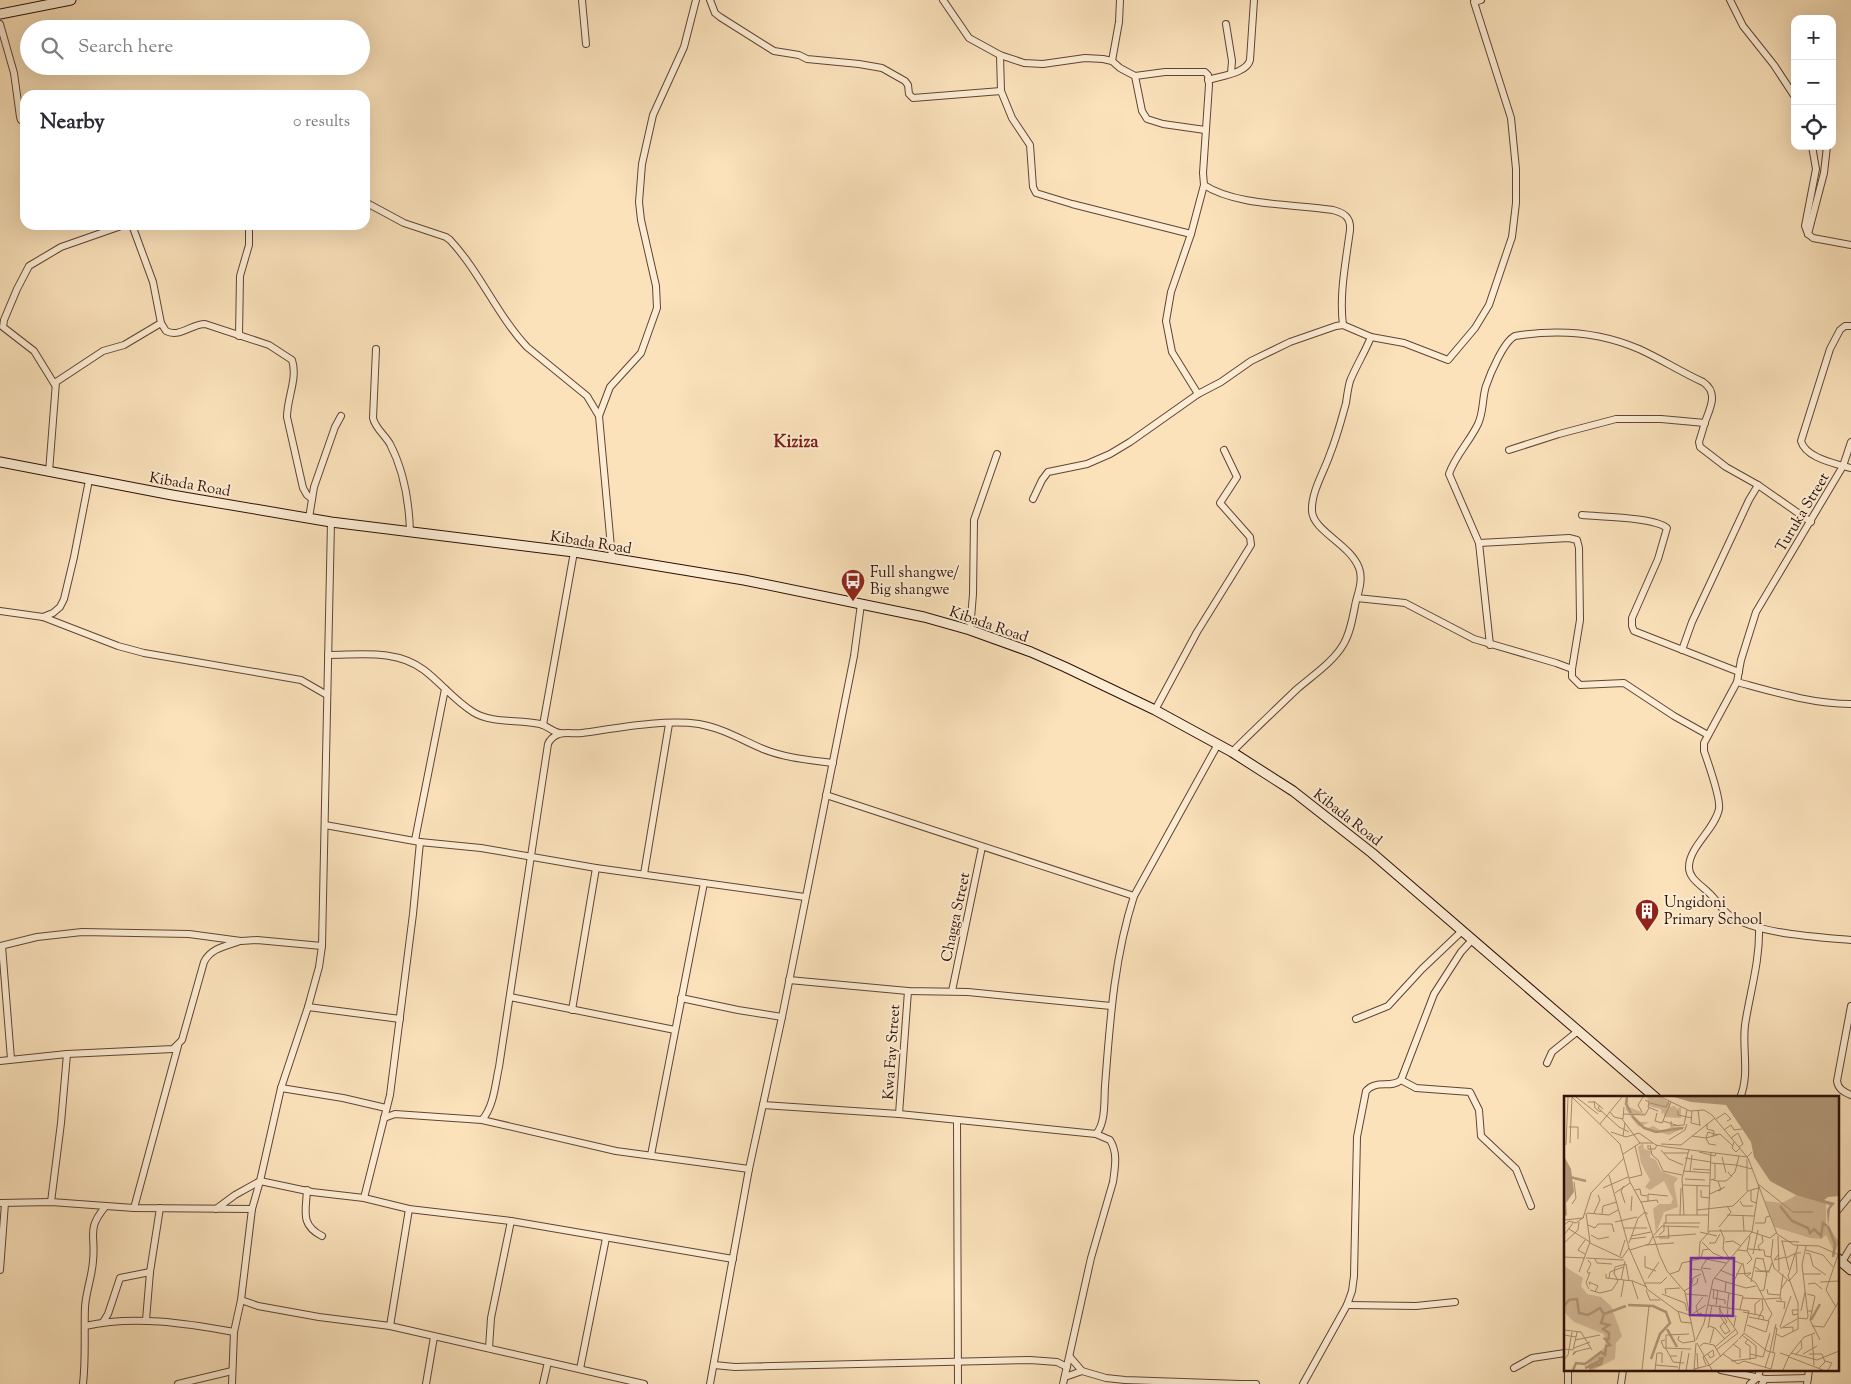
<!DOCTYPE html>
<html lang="en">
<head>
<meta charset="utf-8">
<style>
	:root { --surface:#fff; --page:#f2f2f3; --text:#2b2b33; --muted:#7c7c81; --line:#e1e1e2 }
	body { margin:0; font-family:"Sorts Mill Goudy",serif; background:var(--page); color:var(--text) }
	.controls { position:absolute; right:15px; top:15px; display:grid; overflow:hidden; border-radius:10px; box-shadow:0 5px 20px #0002 }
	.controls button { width:45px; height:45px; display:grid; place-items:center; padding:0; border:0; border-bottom:1px solid var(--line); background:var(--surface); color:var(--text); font:25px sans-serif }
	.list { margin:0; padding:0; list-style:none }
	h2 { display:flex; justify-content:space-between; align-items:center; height:65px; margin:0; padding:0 20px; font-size:21px }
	h2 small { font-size:16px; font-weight:400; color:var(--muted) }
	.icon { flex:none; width:28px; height:28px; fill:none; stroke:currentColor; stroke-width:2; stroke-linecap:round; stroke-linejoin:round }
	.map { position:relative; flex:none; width:1851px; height:1384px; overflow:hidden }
	.search { position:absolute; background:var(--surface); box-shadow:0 5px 20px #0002; left:20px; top:20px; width:350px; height:55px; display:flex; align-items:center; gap:12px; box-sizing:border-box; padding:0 18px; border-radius:28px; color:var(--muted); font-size:19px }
	.panel { position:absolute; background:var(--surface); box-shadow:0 5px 20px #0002; left:20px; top:90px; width:350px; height:140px; border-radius:15px }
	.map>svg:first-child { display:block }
</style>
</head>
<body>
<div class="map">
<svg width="1851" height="1384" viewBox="0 0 1851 1384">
	<rect width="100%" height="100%" fill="#fbe2bb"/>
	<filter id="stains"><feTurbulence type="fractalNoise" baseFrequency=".004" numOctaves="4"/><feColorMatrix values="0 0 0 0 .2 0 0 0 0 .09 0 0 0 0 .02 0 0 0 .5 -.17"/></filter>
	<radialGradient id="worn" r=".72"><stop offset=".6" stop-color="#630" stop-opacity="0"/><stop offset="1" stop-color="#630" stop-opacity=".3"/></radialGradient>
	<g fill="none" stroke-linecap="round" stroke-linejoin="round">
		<defs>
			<g id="street">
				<polyline points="582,0 586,44"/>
				<polyline points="710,0 715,13 720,17 774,51 799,55 807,59 859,64 882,68 905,81 908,85 909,94 913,98 1001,91"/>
				<polyline points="943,0 969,38 1000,55 1001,91 1012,118 1030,145 1033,187 1036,193 1072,204 1191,234"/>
				<polyline points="1730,0 1743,26 1774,65 1795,97"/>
				<polyline points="0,24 14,73 20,117 21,120 25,123"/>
				<polyline points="1226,24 1232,61 1231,73"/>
				<path d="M1000 55 1024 63 1043 64 1085 58 1103 59 1112 61 1120 68 1135 76 1165 72H1205L1208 75 1209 85 1203 173 1204 185C1236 206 1294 204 1333 210 1344 213 1351 217 1350 230 1346 261 1339 294 1343 325"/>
				<polyline points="1112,61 1119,22 1120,0"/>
				<polyline points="1135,76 1142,111 1147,119 1163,124 1205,130"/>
				<path d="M1208 80C1221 76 1247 73 1250 60L1254 0"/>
				<polyline points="1812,146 1816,169 1805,226 1808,234 1813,238 1851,245"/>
				<path d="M365 202 404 223 446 237 450 240C480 272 497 315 527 347L587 396 599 416"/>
				<path d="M132 225 153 282 161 323 166 331C180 338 191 324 205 324L269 345 292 360C298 378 287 398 287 417L303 488 307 495 312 499"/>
				<polyline points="1808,234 1824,173 1827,146"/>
				<path d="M1851 326H1845L1840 330 1830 349 1801 441C1805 456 1829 462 1843 466L1756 612 1741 660 1737 682 1704 743V751C1708 763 1721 798 1719 809 1715 829 1690 846 1689 866 1688 878 1701 885 1709 893 1716 899 1721 909 1729 915 1756 934 1818 937 1851 940"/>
				<polyline points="239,336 240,276 249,245 249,225"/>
				<path d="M376 349 373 418C375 428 385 435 390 444 404 471 409 502 410 531"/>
				<polyline points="55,385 34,351 3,327 4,320 17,289 29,266 61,247 124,225"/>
				<polyline points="1198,394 1172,352 1166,321 1171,292 1191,234 1204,185"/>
				<polyline points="1851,442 1843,466 1851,468"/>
				<polyline points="1509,450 1559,434 1616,419 1661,419 1705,423"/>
				<polyline points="49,472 56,382 103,351 124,345 161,323"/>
				<polyline points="1033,499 1042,480 1048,472 1087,464 1110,454 1130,442 1198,394 1221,382 1251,361 1290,342 1336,326 1343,325 1371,337 1404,343 1448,360 1475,328 1489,305 1512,237 1516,203 1516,169 1511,118 1474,2 1481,0"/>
				<path d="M1582 515C1601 517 1654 517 1667 528L1658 559 1632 618V626L1634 631 1739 672"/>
				<polyline points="309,518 314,487 335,427 341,416"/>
				<polyline points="1479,543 1569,538 1577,540 1579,548 1580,620 1572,669"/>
				<polyline points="612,558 599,416 610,387 641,353 657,308 656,286 641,220 639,202 642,164 653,115 684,47 696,0"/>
				<polyline points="1357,598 1405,603 1474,639 1556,663 1572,669 1572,677 1580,685 1624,683 1674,716 1708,735"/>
				<polyline points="0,611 43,617 118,646 144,653 301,680 327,695"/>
				<polyline points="43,617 53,613 60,607 64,599 74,557 89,480"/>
				<polyline points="970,630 973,594 974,520 997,454"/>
				<path d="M1490 645 1479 543 1449 474C1455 456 1470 441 1478 424 1484 411 1482 398 1486 386 1490 374 1504 341 1515 336 1557 329 1600 332 1639 349 1661 359 1681 372 1703 382 1719 393 1710 408 1705 422 1703 429 1701 436 1699 442L1700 447 1726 467 1758 485 1811 522"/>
				<polyline points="1682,650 1692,622 1749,500 1758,485"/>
				<path d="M328 655C361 655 396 649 424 670 441 683 455 701 473 712 492 724 519 719 540 724 548 726 552 732 560 733"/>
				<path d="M1737 682C1774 692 1813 704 1851 704"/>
				<polyline points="1155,710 1197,632 1251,545 1250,537 1220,503 1237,477 1224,450"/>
				<polyline points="543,725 574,552"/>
				<path d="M1232 752C1253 731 1275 710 1297 689 1312 676 1333 662 1343 645 1351 632 1353 615 1356 601 1359 591 1363 578 1359 568 1350 544 1313 531 1312 511 1311 492 1324 472 1330 454 1337 437 1341 421 1346 403 1347 396 1348 388 1350 381 1356 366 1365 352 1371 337"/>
				<polyline points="826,795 1134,896"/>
				<polyline points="325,825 420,842 481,848 596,868 805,897"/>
				<polyline points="415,840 445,689"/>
				<polyline points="644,874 669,724"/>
				<polyline points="0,946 37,937 82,932 189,934 241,941 257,940 322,946"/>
				<polyline points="2,946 11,1059"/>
				<polyline points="789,980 908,991 968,992 1111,1006"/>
				<polyline points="952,991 982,847"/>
				<polyline points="510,997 675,1030"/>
				<polyline points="681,998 738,1010 782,1017"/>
				<path d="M1851 1006 1837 1081C1838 1089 1844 1092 1851 1095"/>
				<polyline points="308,1007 400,1019"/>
				<polyline points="572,1010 596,868"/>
				<polyline points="1356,1019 1388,1006 1422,969 1462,931"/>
				<path d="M0 1061 67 1054 173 1049 182 1040 204 962C211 948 226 946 240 941"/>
				<polyline points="1547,1063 1552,1052 1578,1031"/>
				<polyline points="1401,1080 1416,1088 1470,1092 1479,1110 1481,1136 1516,1169 1531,1206"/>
				<polyline points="281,1088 343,1098 386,1108"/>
				<path d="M1740 1098C1750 1074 1742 1049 1745 1025 1750 992 1760 961 1759 928"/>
				<path d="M763 1105 899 1114 1096 1134C1106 1123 1104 1100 1105 1086 1110 1021 1114 958 1134 896L1218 744"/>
				<polyline points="899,1114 908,991"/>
				<path d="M384 1118 395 1114 482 1120C494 1106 495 1085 499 1067L541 790 548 744C550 739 554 736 559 734 566 732 575 734 582 733 618 728 664 719 699 724 722 728 742 740 763 749 785 758 810 760 833 763"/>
				<polyline points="482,1120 616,1151 749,1169"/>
				<polyline points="957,1121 958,1384"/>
				<polyline points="651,1155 704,883"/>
				<path d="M307 1190C306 1211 300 1225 322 1236"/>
				<polyline points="364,1198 390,1095 413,914 420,842"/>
				<polyline points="51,1202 61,1123 67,1054"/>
				<polyline points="0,1203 51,1202 134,1208 252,1209"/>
				<polyline points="134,1208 178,1046"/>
				<polyline points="216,1209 235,1195 260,1181 312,1192 364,1198 409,1209 511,1221 733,1259"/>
				<polyline points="1837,1211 1851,1194"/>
				<polyline points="1842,1262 1851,1247"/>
				<polyline points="0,1270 5,1203"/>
				<polyline points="241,1300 258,1306 319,1317 390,1326 644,1384"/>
				<polyline points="1347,1305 1416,1306 1455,1302"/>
				<polyline points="146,1320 150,1272 160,1208"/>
				<polyline points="103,1322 108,1314 120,1278 150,1272"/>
				<path d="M85 1326C134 1315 185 1323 234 1332"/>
				<polyline points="390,1326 409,1209"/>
				<polyline points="489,1348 491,1318 511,1221"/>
				<polyline points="1070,1357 1082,1371 1106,1378 1125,1380 1240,1384"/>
				<polyline points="714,1365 735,1367 1030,1360 1057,1362 1067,1367"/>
				<polyline points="1514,1368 1532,1358 1565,1353"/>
				<polyline points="580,1369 606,1238"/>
				<polyline points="1568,1370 1568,1384"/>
				<polyline points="1721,1370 1765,1379"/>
				<polyline points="1065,1377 1082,1371"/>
				<path d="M83 1384C86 1358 84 1332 85 1307 86 1291 92 1277 93 1261 96 1235 86 1230 105 1207"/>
				<polyline points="178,1384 232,1371"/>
				<polyline points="232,1384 234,1332 241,1300 252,1209 260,1181 281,1088 308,1007 319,967 322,946 331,522"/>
				<polyline points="426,1384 434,1337"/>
				<polyline points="543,1384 548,1362"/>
				<polyline points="710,1384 749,1169 782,1017 854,656 861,604"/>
				<path d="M1063 1384 1091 1258 1113 1182C1115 1167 1118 1153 1110 1140L1096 1134"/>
				<polyline points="1242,1384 1256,1384"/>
				<path d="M1303 1384 1347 1305 1352 1291 1354 1276 1357 1137 1366 1091C1376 1079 1391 1089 1401 1080L1434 994 1461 952 1472 940"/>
				<polyline points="1621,1384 1623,1370"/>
				<polyline points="1750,1384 1758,1377 1760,1370"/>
				<polyline points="1762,1384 1765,1379 1808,1378"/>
				<polyline points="1807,1384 1809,1370"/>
			</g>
			<g id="secondary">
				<polyline points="0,14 71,0"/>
				<polyline points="0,462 172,495 331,522 574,552 744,580 924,617 970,630 1031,652 1065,667 1155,710 1232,752 1293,791 1372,853 1656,1098"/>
				<polyline points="1837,1258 1851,1270"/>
			</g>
		</defs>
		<use href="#street" stroke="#604433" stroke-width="8"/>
		<use href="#secondary" stroke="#2d1006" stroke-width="11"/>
		<use href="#street" stroke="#fcecd3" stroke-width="6"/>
		<use href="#secondary" stroke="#fcecd3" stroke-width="9"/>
	</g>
	<defs>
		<symbol id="bus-pin" viewBox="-11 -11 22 30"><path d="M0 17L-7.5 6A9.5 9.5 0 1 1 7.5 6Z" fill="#8f2418" stroke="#fcecd3"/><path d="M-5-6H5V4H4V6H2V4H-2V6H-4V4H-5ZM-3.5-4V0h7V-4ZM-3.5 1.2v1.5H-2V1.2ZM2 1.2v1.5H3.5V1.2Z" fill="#fff"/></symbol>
		<symbol id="building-pin" viewBox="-11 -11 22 30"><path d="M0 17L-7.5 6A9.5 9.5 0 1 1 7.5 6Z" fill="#8f2418" stroke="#fcecd3"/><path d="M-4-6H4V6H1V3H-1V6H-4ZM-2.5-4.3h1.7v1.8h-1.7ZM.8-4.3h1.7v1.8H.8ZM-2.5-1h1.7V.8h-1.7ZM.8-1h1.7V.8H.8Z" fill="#fff"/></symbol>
	</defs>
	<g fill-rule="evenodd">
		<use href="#bus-pin" x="839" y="567" width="28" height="38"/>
		<use href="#building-pin" x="1633" y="897" width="28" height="38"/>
	</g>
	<g text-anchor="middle" stroke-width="4" stroke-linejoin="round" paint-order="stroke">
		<g font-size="15" fill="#2d1006" stroke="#fcecd3">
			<text transform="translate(190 484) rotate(10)" y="5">Kibada Road</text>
			<text transform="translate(1802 512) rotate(-59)" y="5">Turuka Street</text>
			<text transform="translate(591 542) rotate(9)" y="5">Kibada Road</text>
			<text transform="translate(989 624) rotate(19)" y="5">Kibada Road</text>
			<text transform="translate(1348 817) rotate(38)" y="5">Kibada Road</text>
			<text transform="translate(955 917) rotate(-78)" y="5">Chagga Street</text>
			<text transform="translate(891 1052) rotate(-86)" y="5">Kwa Fay Street</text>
		</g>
		<g font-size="15" fill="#2d1006" stroke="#fcecd3" text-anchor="start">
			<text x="870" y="577">Full shangwe/<tspan x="870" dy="17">Big shangwe</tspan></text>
			<text x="1664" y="907">Ungidoni<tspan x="1664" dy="17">Primary School</tspan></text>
		</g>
		<g font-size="18" font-weight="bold" fill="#7a1f14" stroke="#fcecd3">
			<text x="796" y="447">Kiziza</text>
		</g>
	</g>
	<g transform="translate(1564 1096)">
		<rect width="275" height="275" fill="#fbe2bb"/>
		<path d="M63 1 65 11 82 18 69 19 75 26H85L78 30 84 32 89 30 98 35 107 31H122L105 39 74 30 62 14ZM83 1H96L106 7V11L111 10 113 13 117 11V22L100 21V16L98 19 97 13 85 10ZM79 47 80 53 87 55 86 61 92 64 97 75 114 82 110 88 114 111 100 116 92 137 89 113 95 108H107L109 103 100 85 86 94 81 91 86 84 77 67 74 51ZM233 99 262 107V131H265L275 146 271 157 262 139 257 143 246 142 211 131 201 105 218 107ZM0 170 19 182 17 190 23 198 37 201 47 210 58 240 52 247 51 263 29 274H25L24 266 42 250 40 238 10 226 0 216Z" fill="#d8be9c"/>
		<path d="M110 1H275V100L264 101 260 104 271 107 266 113 264 131 259 129 264 130 263 114 266 109 232 99 206 85 190 61 187 46 162 9 127 6ZM0 60 7 73 10 96 2 107 3 119 1 120Z" fill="#b59b7d"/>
		<path fill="none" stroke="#b59b7d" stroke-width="2.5" d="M63 1 62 8 67 17M68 20 80 32 92 36 119 32M6 81 22 85M216 110 228 125 244 132 246 137 250 133 257 140 259 127 263 130M264 130 271 148 269 161M64 209 89 210 102 216 106 227 96 238 87 263M0 210 5 204 13 203 15 217 24 219 36 212 40 218 37 227 45 229 39 233 45 237V243H41L46 249 42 250 41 259 37 256 21 268 12 267 9 274M40 218 62 210M247 224 256 208M103 233 113 251M21 272 36 265V261M25 272 37 268 39 261"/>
		<path fill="none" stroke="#a98e73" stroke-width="1" d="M8 1 56 48 66 86 78 108 96 160 103 175 121 196 131 245M12 1 34 18M97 1 126 15 140 14 148 19 184 62 213 138 230 149 255 150 275 159M81 4 85 6 84 11 94 15M30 5 31 12 36 16 37 14M24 6H31L39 13M86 7 102 11 105 5M36 9 34 12 55 31 65 36M134 14 136 30M114 15V19L128 22M128 15 127 27 136 29M46 16 50 21 59 23 60 11M78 16 74 9 79 1M93 17 91 25 98 27 107 6M59 18 81 19 85 12M58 23 61 27 59 40M152 23 161 17 167 23 163 25M99 25 115 30M107 25V30L120 29 123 14M61 27 76 47M36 28 58 1M143 28V33L150 35 149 41M5 31H14V43M160 34 167 29 170 34 178 33M47 36 62 41 75 37 92 49 103 51 183 61 188 56M128 40 142 42 145 48 152 49M142 42 156 38 169 50M142 42 144 36 154 39M167 42 174 37 179 48 175 51M105 44 121 34 123 28M170 46 168 52 172 56 176 52M6 47 8 1M97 48 117 49 151 22M2 49 4 1M84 49V53H91L93 49M86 49 88 59 94 64 99 75 118 79M97 54 105 63 119 69M135 56 151 60 152 57M100 57H124M59 58 76 47H89M158 61 162 77M121 62 147 66M183 63V95M147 67 172 69M172 69 188 73M129 73 146 74M119 75 146 77M126 76 128 59M164 76 167 80 171 76 175 60M45 79 65 152 83 193 113 215 126 219M65 82 78 79 71 50M121 83 141 84M146 84 151 83V67M149 84 154 85 157 94 154 95M154 85H162L168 80M194 88 229 116H249M119 89 146 90M60 90 57 95 61 107M39 92 64 81M71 94 76 93 77 99 83 100M137 94V101L146 102M187 94V105L192 107M51 97 66 87M146 98 161 91M84 105V98L104 100M176 105 179 110H189M77 106 93 104 94 107M8 108 12 102 10 86M133 114 169 110 184 95 194 92M67 115 68 100M23 117 45 119 54 114M30 117 36 104 34 99M38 118 39 110 53 106M116 119 117 92M120 119 118 83 125 53M133 119V89M163 119 190 120M179 120 180 135M0 124 19 122 27 97 60 62M51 126 73 121M102 127V119H145M191 127H201L202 121 206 120M0 129 5 125 12 127 20 121M24 129 31 132 34 128H48L50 136M155 131 167 116 163 110M60 132H83M5 133 26 146M156 133 160 142 159 153 165 162M136 136 153 140M144 136 147 56M0 139 9 127M27 139 34 143 45 141M90 139 98 130 135 131M95 139 100 135V127H136M67 140 87 136M214 140 215 175M91 141 132 138M95 142H105L104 130M66 143 82 141M21 144 14 154 21 158M217 145 235 146M218 145 225 174M138 146 149 157 165 164M161 146 169 145 177 150M0 147 14 134 15 126M26 147 58 162 65 152M65 147 74 122 81 116 84 118M145 147H151L156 138M82 149 110 147M145 153 139 154 137 162 162 167M184 153 200 154 201 160 207 161 210 172 225 185 233 176 232 157H237M66 154 85 148 89 140M174 154 183 155 186 140M242 154 259 159 269 171M196 155 194 150 199 146 198 140M242 157 246 158 249 170 262 179M189 158 194 134M215 158 210 164 222 161M56 160 61 144M81 160V171L92 175M0 161 21 162M207 161 209 143M22 162 60 164M199 162 203 180M222 162 232 157 234 149M31 163 33 167 48 168M143 163 137 172 147 173M166 163 178 168 169 187M24 164 27 168 23 176 26 178M126 166 127 173 138 174 142 187M179 167 181 179 192 187 204 211M62 168 65 185M183 168 188 163 183 155M191 171 197 175H205L208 167M156 174 170 180M191 175 206 176M15 176 26 146 22 117M42 178V182L69 185 83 191M50 178 51 171 62 168M106 178 115 175 118 167 135 163 136 146 146 135H185L206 142 212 137M172 178 187 177 183 180M239 178H257M45 182 46 176 59 171M84 182 95 166M150 182 162 186 161 196M57 184 61 165M68 185 74 203M162 186 182 192 192 190M187 186 192 162 199 163M256 186 275 185M81 187H97L103 181M128 188 129 182 137 178M244 188 251 187 258 193M26 189 25 186 34 190 31 196M25 193 22 187 26 176M147 193 179 200 176 213M203 193 204 198 216 199M217 193 219 178M26 194 36 197 48 194 54 185 50 177M82 194 86 204H96M150 194 149 202 161 204V208M120 195 133 187 134 182M196 195 200 194 203 175M98 198 121 207 123 215M102 198 101 193 116 192M122 198 144 200M243 198 251 200 248 215M57 201 60 184M178 202 200 203M216 202 217 193 223 184M201 203 217 202V206M212 205 221 206 220 213M144 209 185 215 180 236M152 209 154 194M156 209V220L166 235 161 238M272 211 262 194 274 159M155 212 163 226 161 228M163 212 165 197M114 215 117 226 127 227M237 215 241 196M244 215H248L246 224 256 244M179 216 199 220 200 224M138 217 134 218 132 210 139 201M191 218V208L196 204M234 218 229 219 228 214H234M127 219 142 209M163 219 172 220 170 230M185 221 205 225 202 236M234 222 243 223 244 220 238 169 242 150M194 223 199 213 198 203M204 225 208 218 204 211M160 226 156 231 161 238M183 229 202 236M145 230 151 232 161 243M248 230 260 231 275 205M216 231 227 200M219 231 233 223M144 232 148 209M216 232 229 231V235M0 234 17 236 28 254M212 238 218 241 234 233V207L224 180 231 158M0 239 12 241 13 236M248 239 250 269M115 240 114 244 119 247 131 245M184 243 181 247 186 250V264M11 244 36 239M101 244 97 245 100 252 127 253M132 244 140 227 149 184 188 136 195 90M133 247 148 274M146 247 150 232M169 248 176 253V262M136 250 140 247 150 249 157 261M151 251 172 233M10 252 26 246M0 253 9 254 12 241M152 254 174 237 163 221 164 212M206 255 212 228M12 256 9 259 10 256 26 252M209 256 213 232H210M133 257 134 273M216 257 225 260 240 241 251 237M227 257 253 264 275 255M144 258 146 262 150 260 149 254M159 258 174 244M186 258 199 261 206 237M232 258 238 252 237 245M239 258 253 250M245 258H258L261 266 255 272M106 260 102 253V239L125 238M113 260H106L109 266 120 267M225 261 259 274M0 264 4 259 8 236M167 265 192 262V250L178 239M261 265 268 267 264 274M91 269 114 271M142 269 139 261 149 254M201 272 206 256M130 273 146 269 159 258 174 268 180 265 207 273 211 257 203 255 180 237 175 243M78 274 85 210M91 274 93 257H98V267M115 274 118 255M122 274 125 257M130 274 132 247M219 274 225 260"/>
		<path fill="#7b2cbf" fill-opacity="0.15" stroke="#7b2cbf" stroke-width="2.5" d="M127 162H170L169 220 126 219Z"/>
		<rect width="275" height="275" fill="none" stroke="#2d1006" stroke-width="2.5"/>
	</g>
	<rect width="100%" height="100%" filter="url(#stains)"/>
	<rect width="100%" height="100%" fill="url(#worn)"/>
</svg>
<div class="controls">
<button>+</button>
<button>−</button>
<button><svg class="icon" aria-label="locate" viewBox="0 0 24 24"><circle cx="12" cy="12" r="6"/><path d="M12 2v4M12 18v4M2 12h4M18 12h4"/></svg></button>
</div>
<div class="search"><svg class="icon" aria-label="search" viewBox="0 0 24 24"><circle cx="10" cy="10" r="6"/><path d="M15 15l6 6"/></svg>Search here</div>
<section class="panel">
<h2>Nearby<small>0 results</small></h2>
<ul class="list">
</ul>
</section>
</div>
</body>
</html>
